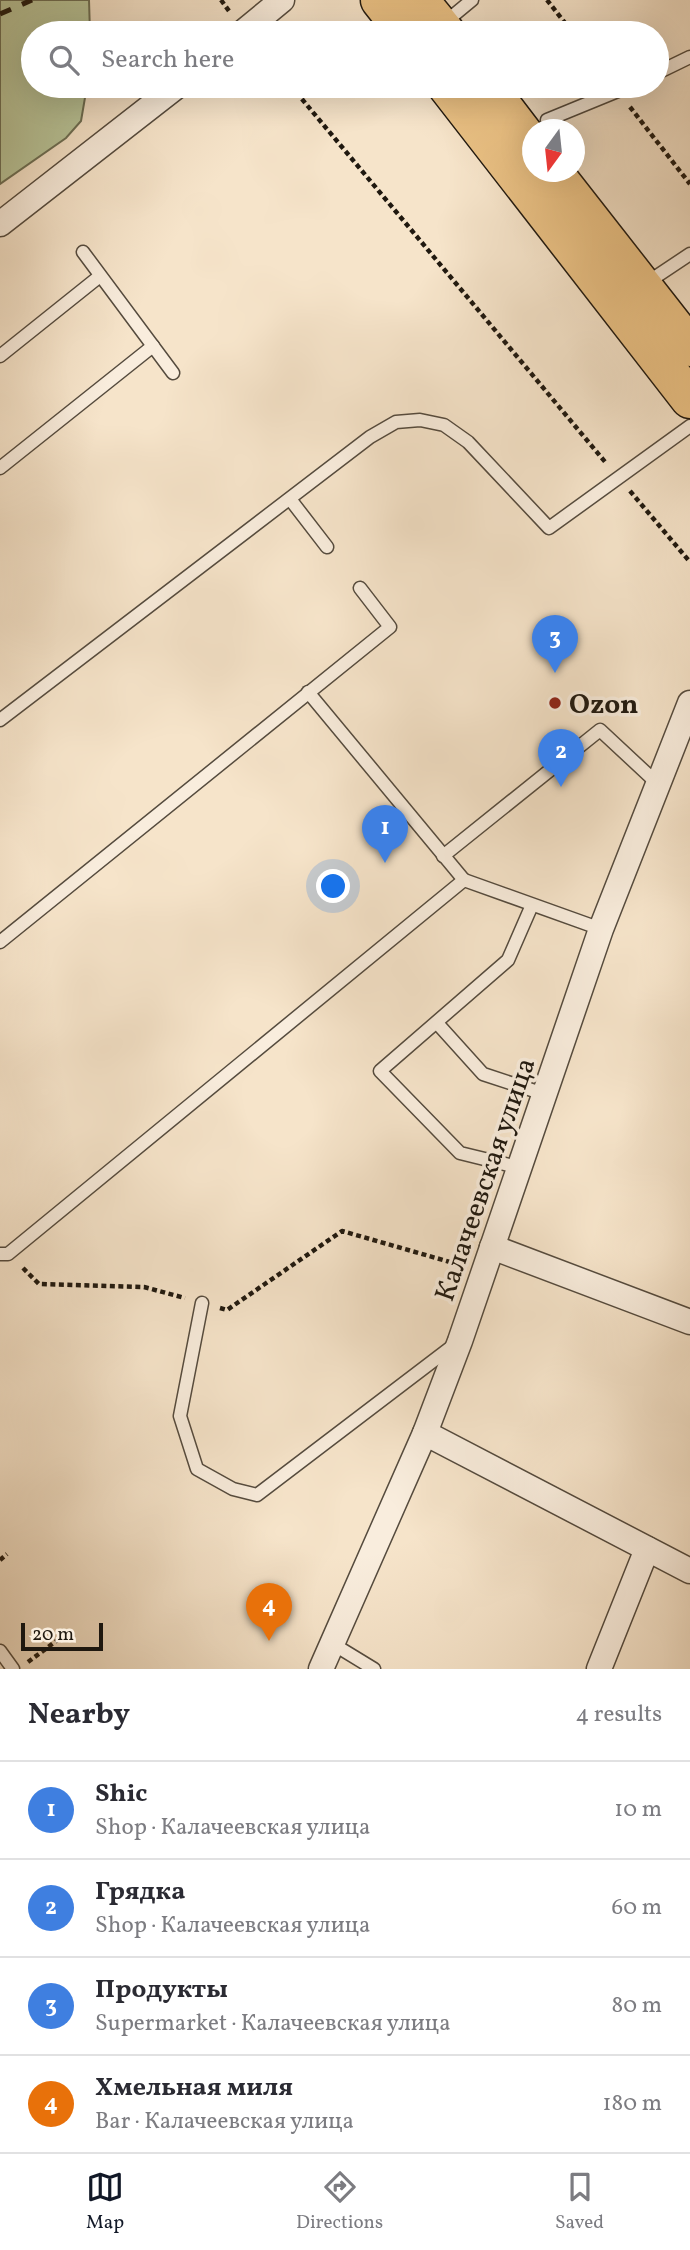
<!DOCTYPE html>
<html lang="en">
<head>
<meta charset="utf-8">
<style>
	:root { --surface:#fff; --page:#f2f2f3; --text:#2b2b33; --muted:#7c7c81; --line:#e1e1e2; --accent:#111827 }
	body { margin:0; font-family:Vollkorn,serif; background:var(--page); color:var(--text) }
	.compass { position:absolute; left:522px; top:119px; width:63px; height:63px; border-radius:50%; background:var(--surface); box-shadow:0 7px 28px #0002; rotate:195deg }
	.scale { position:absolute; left:21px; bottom:18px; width:82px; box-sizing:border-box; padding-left:7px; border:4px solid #1f180f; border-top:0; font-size:19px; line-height:24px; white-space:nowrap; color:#1f180f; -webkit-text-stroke:5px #f9eddd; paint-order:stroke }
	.you { position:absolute; left:334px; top:887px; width:24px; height:24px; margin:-18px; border:5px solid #fff; border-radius:50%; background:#1a73e8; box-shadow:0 0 0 10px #1a73e833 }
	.badge { display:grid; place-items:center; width:46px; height:46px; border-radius:50%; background:var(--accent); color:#fff; font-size:23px; font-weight:700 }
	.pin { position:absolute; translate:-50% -58px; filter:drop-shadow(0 2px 4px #0008) }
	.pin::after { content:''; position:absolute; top:37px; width:24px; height:21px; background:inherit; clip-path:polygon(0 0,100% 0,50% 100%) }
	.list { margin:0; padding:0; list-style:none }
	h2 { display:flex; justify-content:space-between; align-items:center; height:91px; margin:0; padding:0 28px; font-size:30px }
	h2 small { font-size:23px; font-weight:400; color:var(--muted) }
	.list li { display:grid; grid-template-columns:46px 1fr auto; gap:21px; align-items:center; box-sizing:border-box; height:98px; padding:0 28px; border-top:2px solid var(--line) }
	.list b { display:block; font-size:26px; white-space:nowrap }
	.list p { margin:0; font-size:23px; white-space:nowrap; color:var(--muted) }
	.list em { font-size:23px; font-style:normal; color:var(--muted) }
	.icon { flex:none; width:38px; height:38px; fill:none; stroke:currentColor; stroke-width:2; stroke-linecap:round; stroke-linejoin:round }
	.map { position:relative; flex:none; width:690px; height:1669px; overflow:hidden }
	.search { position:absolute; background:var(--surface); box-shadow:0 7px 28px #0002; left:21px; right:21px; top:21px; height:77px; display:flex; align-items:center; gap:18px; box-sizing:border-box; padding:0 24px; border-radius:38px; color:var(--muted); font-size:26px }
	.sheet { height:483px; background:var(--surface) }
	nav { display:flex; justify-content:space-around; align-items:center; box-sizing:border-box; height:98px; border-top:2px solid var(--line); background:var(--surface); font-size:19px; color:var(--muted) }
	nav a { display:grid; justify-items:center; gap:4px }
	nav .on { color:var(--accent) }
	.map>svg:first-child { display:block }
</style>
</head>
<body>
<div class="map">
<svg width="690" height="1669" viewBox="0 0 690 1669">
	<rect width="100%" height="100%" fill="#f6e4ca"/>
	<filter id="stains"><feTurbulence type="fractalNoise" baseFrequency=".00286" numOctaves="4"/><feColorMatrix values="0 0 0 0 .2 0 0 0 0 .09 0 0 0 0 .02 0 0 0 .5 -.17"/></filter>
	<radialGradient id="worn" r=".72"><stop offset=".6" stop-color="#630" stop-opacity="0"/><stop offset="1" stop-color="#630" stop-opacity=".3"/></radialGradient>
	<polygon fill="#b8c59a" stroke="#6c6e54" stroke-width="2" points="0,0 89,0 90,33 33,33 33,86 87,86 81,121 66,138 0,184"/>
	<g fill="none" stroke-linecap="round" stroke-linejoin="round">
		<defs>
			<g id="lane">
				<polyline points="443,24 472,0"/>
				<polyline points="657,73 690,57"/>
				<polyline points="547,120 630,86"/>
				<polyline points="83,252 173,373"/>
				<polyline points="645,284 690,254"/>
				<polyline points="0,356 100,276"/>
				<polyline points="0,468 153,346"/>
				<polyline points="290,499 327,547"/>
				<polyline points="308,692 464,880"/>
				<polyline points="0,720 370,437 396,422 420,420 444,425 468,442 549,528 690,426"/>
				<polyline points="443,856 600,730 658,784"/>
				<polyline points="0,942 390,627 360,588"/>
				<polyline points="437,1023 483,1074 544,1094"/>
				<polyline points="521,1168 460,1153 380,1071 508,960 532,905"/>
				<polyline points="0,1254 8,1254 464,880 601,929"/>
				<polyline points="202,1303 180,1416 197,1469 233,1489 257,1495 454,1345"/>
				<polyline points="333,1644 374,1669"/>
				<polyline points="0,1651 13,1669"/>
			</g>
			<g id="street">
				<polyline points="242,33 282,0"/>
				<polyline points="0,224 177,86"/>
				<polyline points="492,1247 690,1322"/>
				<polyline points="425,1433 690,1571"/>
				<polyline points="321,1669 425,1433 460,1341 601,929 690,703"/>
				<polyline points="599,1669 647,1549"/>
			</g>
			<g id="primary">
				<polyline points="380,0 406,33"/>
				<polyline points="419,0 446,33"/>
				<polyline points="447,86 690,399"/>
				<polyline points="487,86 532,145"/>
				<polyline points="553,172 690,347"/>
			</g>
		</defs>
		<use href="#lane" stroke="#554b3e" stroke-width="15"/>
		<use href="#street" stroke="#554b3e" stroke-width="27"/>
		<use href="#primary" stroke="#1f180f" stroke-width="41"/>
		<g stroke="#1f180f" stroke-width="4.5" stroke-dasharray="5 3.5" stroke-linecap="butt">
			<polyline points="221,0 229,11"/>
			<polyline points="547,0 573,33"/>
			<polyline points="291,86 606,463"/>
			<polyline points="630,107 690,184"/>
			<polyline points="630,491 690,562"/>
			<polyline points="23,1268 39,1284 144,1287 185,1298"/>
			<polyline points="220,1308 227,1310 342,1231 450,1262 462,1258"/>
			<polyline points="0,1560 7,1554"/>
			<polyline points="28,1662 67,1633"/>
		</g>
		<use href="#lane" stroke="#f9eddd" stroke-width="12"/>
		<use href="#street" stroke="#f9eddd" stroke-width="24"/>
		<use href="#primary" stroke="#ebc285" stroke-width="38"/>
		<polyline stroke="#1f180f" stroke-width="5" stroke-dasharray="12 12" stroke-linecap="butt" points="0,14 32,0"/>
	</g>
	<circle fill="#8f2418" stroke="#f9eddd" stroke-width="2.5" cx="555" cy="703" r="7"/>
	<g text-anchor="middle" stroke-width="7" stroke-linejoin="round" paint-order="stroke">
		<g font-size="28" font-weight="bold" fill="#1f180f" stroke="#f9eddd" text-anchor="start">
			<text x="569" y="713">Ozon</text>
		</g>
		<g font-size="28" fill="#1f180f" stroke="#f9eddd">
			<text transform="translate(484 1179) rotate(-71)" y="10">Калачеевская улица</text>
		</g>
	</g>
	<rect width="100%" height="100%" filter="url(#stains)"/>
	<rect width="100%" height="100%" fill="url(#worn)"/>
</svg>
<svg class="compass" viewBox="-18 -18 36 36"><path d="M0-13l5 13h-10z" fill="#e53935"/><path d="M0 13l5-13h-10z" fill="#7c7c81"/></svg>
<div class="scale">20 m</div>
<div class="you"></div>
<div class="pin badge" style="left:385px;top:863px;background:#3f7fe0">1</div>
<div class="pin badge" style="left:561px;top:787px;background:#3f7fe0">2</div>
<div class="pin badge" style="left:555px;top:673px;background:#3f7fe0">3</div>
<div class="pin badge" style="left:269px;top:1641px;background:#e8710a">4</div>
<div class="search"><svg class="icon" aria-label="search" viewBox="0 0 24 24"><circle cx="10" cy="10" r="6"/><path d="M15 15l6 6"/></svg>Search here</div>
</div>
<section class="sheet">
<h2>Nearby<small>4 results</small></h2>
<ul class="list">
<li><span class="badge" style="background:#3f7fe0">1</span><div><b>Shic</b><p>Shop · Калачеевская улица</p></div><em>10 m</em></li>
<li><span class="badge" style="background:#3f7fe0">2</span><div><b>Грядка</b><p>Shop · Калачеевская улица</p></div><em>60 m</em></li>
<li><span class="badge" style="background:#3f7fe0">3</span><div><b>Продукты</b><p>Supermarket · Калачеевская улица</p></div><em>80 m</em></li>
<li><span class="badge" style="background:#e8710a">4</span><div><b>Хмельная миля</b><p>Bar · Калачеевская улица</p></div><em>180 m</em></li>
</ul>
</section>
<nav>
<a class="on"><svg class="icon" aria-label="map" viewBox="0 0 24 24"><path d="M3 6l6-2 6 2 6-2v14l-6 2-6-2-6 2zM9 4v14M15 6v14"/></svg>Map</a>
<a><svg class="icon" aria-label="directions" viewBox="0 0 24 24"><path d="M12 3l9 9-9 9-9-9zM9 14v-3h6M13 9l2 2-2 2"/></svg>Directions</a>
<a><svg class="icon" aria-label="saved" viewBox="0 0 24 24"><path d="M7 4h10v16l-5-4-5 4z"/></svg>Saved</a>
</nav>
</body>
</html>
